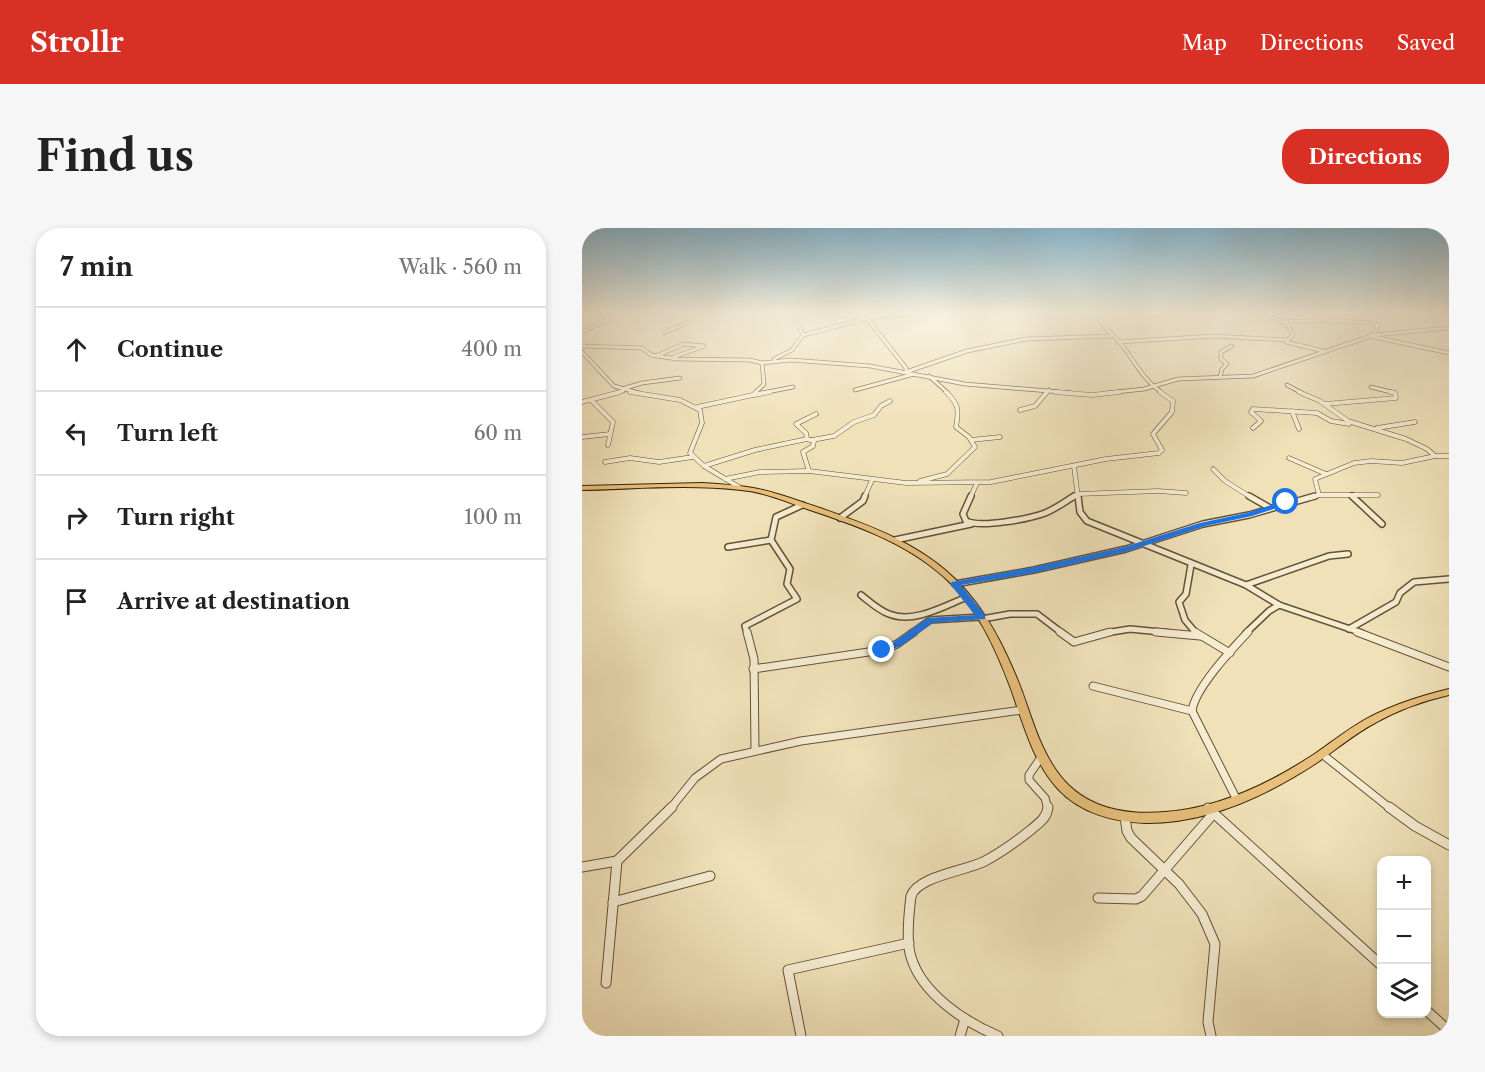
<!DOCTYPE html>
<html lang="en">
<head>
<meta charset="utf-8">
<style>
	:root { --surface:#fff; --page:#f6f6f6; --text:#222; --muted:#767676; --line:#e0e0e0; --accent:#d93025 }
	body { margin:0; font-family:"Libre Caslon Text",serif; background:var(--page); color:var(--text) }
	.controls { position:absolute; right:18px; bottom:18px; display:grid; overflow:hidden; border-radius:12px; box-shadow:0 3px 9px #0003 }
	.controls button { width:54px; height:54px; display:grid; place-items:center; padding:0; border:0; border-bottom:2px solid var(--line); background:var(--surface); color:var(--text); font:30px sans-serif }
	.stop { position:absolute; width:18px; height:18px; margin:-14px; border:4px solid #1a73e8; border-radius:50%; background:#fff }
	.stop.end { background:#1a73e8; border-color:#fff; box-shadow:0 2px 6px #0008 }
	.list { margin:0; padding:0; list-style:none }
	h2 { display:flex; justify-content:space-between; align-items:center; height:78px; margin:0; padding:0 24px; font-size:26px }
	h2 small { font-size:20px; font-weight:400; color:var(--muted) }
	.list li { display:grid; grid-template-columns:39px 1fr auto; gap:18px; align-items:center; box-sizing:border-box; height:84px; padding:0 24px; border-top:2px solid var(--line) }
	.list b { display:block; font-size:22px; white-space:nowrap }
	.list em { font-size:20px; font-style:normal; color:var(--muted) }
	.icon { flex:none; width:33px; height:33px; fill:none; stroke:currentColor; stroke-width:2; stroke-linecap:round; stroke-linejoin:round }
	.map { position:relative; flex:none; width:867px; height:808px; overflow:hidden; border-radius:24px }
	header { display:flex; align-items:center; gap:36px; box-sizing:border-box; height:84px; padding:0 30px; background:var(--accent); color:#fff }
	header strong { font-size:28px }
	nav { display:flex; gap:33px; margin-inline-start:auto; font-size:21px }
	.intro { display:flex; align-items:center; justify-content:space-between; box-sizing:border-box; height:144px; padding:0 36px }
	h1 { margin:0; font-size:42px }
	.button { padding:15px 27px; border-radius:24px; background:var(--accent); color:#fff; font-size:21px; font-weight:700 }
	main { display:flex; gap:36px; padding:0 36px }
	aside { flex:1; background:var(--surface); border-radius:24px; box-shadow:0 3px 9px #0003 }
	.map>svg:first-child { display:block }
</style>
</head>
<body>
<header>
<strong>Strollr</strong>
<nav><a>Map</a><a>Directions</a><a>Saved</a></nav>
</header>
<div class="intro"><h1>Find us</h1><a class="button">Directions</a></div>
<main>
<aside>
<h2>7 min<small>Walk · 560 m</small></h2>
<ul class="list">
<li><svg class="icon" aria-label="ahead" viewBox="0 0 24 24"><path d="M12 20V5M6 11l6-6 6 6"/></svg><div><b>Continue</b></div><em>400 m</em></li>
<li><svg class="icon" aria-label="left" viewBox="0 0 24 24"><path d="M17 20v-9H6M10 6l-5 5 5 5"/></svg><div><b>Turn left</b></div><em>60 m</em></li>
<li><svg class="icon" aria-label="right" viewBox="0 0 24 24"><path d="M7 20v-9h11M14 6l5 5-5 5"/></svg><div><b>Turn right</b></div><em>100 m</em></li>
<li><svg class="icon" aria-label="arrive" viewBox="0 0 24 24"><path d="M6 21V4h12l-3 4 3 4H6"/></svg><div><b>Arrive at destination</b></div></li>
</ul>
</aside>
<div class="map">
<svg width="867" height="808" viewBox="0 0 867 808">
	<rect width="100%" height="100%" fill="#f0e1b9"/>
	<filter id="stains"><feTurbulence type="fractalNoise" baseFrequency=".00333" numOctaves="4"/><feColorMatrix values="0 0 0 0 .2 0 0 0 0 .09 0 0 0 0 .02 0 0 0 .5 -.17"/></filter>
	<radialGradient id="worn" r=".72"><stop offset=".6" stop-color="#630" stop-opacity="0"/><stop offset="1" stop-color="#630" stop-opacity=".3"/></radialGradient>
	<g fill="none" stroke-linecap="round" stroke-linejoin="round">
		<defs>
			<g id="street-far4">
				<polyline points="9,84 26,89"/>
				<polyline points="251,84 277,90 349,84"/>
				<polyline points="507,84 517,91"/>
				<path d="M545 84 520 88 517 92C525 102 537 112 543 121 555 138 563 153 580 165"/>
				<polyline points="570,84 574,87"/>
				<polyline points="686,84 690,89 706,97 711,107 704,114 741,123"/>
				<polyline points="281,91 287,93 324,140 324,144 385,123 444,111 529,108"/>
				<polyline points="700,94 748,92 790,95 796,97 792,107"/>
				<polyline points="0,104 40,84"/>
				<polyline points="82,105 104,95 99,84"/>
				<polyline points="221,107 279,92"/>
				<polyline points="792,109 867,125"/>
				<polyline points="536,114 632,108 706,112"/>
				<polyline points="0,118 60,120 69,127 95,131 168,132 180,135 209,132 288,138 383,156 490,165"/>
				<polyline points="0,124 32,158 57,165"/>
				<polyline points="74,128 102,116 122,118"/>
				<polyline points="92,129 122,118"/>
				<polyline points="192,131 210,122 221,107 210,84"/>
				<polyline points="347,148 366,165"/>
				<polyline points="638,149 640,141 645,136 639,131 639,124 650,118"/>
				<polyline points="705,157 720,165"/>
				<polyline points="789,159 813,165"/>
				<polyline points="40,161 60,155 98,150"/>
				<polyline points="273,162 332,146"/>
				<polyline points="33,165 41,163"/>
				<polyline points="173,165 182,156 180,135"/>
				<polyline points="180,165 211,159"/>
				<polyline points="464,165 467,162"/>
				<polyline points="525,165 562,161 596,151 671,148 792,107 867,100"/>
			</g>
			<g id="street-far3">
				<polyline points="48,164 98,172 118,182 120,195 108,225 122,238 157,259"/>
				<polyline points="473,164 510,167 538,164"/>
				<polyline points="717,164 738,173 766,193 824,211 845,221 853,228 820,235 789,233 772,235 733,251 737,267"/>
				<polyline points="172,167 188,164"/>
				<polyline points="9,172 31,194 26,217"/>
				<polyline points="0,174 38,164"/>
				<polyline points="743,176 814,170 813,165 808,164"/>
				<polyline points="115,179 171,167 174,164"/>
				<polyline points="438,182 453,178 465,164"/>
				<polyline points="710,183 717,201"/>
				<polyline points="671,200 679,193 669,184 671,181 735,185 749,193 767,196"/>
				<polyline points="795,200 833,194"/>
				<polyline points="0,209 28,206"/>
				<polyline points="225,211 224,205 214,196 234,186"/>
				<polyline points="230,212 252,208 272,194 292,187 299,178 308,173"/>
				<polyline points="389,212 418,209"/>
				<polyline points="853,228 867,228"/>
				<polyline points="707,230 744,246"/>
				<polyline points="23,234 48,230 77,234 111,229"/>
				<polyline points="122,238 173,222 225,211 232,213 231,218 221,224 227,243"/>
				<polyline points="492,238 496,270"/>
				<polyline points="631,241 643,253 670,270"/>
				<polyline points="143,251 178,244 227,243 324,255 409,254 524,231 577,225 580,222 571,206 590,184 591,173 578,164"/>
				<path d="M338 253 365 246 393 219 387 209 374 199C377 182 377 176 364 164"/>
				<polyline points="769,267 772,270"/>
				<polyline points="282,270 290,252"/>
				<polyline points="388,270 395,255"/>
				<polyline points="490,270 496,266 576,263 604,265"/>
				<polyline points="728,270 737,267 796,267"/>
			</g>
			<g id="street-far2">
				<path d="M389 268 381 286 384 293C399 300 447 291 463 285 473 281 483 274 492 268"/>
				<polyline points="496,268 498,284 505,293 664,357 697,377 780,405"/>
				<polyline points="667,268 688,280"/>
				<polyline points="770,268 800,296"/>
				<polyline points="258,290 281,273 283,268"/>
				<polyline points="313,312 389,296"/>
				<polyline points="146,319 189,312"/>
				<polyline points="609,337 604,366 597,374 603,392 614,405"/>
				<polyline points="373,356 452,342 544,321 621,296 667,287 733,268"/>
				<polyline points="664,357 747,328 766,326"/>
				<path d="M279 367C288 374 296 382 307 386 332 396 362 378 385 369"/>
				<polyline points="400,391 428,386 455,386 480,405"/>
				<polyline points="767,401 814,374 818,365 832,354 867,351"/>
				<polyline points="165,405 163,398 215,371 205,356 208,341 189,312 194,289 220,277"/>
				<polyline points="330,405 348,392 399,389"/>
				<polyline points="523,405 548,401 589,405"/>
				<polyline points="664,405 687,383 697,377"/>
			</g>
			<g id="street-far1">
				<polyline points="165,404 172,431 173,522"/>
				<polyline points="478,404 492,414 528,404"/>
				<polyline points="574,404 618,408"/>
				<polyline points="613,404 648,425"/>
				<polyline points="775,404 867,439"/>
				<polyline points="171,441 300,422 315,416 332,404"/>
				<polyline points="511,458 610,483"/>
				<polyline points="740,526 809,581"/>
				<polyline points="460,528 447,547 447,552 463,570 466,581"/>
				<path d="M655 572 610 483C613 460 650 421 666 404"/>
				<polyline points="88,581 113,550 139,531 219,513 440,482"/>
			</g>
			<g id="street">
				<polyline points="807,579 833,598 867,617"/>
				<polyline points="626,580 800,738"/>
				<polyline points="543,589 545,603 549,610 597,656 620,686 633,716 626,794 629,808"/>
				<polyline points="0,639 35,633"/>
				<polyline points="516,670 554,671 560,668 631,586"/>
				<polyline points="31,674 128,648"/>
				<polyline points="24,755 35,633 90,579"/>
				<polyline points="844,782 867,803"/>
				<polyline points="219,808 206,742 327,715"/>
				<polyline points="378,808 383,791"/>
				<path d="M416 808C383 794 340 766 329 729 324 714 327 684 329 668 336 648 384 643 403 633 420 624 435 613 450 601 457 595 465 590 466 579"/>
			</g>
			<path id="primary" d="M120 255C137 256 154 257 171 260 194 264 216 273 238 280 292 299 348 319 386 365 409 392 425 425 438 458 448 484 455 512 470 536 495 578 537 588 583 584 638 580 689 555 734 525 750 514 766 501 784 491 810 477 838 468 867 461V467C841 473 816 482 793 495 772 506 755 521 736 534 686 567 625 596 563 595 532 594 498 585 476 561 451 534 441 495 429 461 414 421 395 378 362 349 323 314 273 297 225 281 203 273 182 264 159 262 106 256 53 261 0 262V258Z"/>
		</defs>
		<use href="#street-far4" stroke="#645234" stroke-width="4.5"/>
		<use href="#street-far3" stroke="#645234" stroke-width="5"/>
		<use href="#street-far2" stroke="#645234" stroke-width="8"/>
		<use href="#street-far1" stroke="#645234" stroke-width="9"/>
		<use href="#street" stroke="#645234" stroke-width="11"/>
		<use href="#primary" stroke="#362307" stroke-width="2"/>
		<use href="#street-far4" stroke="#f5ecd2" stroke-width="3"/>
		<use href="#street-far3" stroke="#f5ecd2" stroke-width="4"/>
		<use href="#street-far2" stroke="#f5ecd2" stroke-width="5"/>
		<use href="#street-far1" stroke="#f5ecd2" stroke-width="7"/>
		<use href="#street" stroke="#f5ecd2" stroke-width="9"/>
		<use href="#primary" fill="#e8c07c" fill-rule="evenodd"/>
	</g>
	<linearGradient id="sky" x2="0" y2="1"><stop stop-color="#89b8d0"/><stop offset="0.43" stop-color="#f8f2e0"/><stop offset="1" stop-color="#f8f2e0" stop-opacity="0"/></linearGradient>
	<rect width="867" height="197" fill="url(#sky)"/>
	<polygon fill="#1a73e8" points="704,272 707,273 707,276 670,288 623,298 544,324 452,345 379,357 403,387 403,391 351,395 319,418 300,425 295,422 312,414 345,390 393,387 368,356 370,354 452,339 542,319 618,295 665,285"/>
	<rect width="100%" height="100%" filter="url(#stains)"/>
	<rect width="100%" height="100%" fill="url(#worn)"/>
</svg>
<div class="controls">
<button>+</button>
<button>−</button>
<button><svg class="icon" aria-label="layers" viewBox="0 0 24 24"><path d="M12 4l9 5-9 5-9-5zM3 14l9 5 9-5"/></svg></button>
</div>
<div class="stop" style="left:704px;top:274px"></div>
<div class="stop end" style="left:300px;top:422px"></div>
</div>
</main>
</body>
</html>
